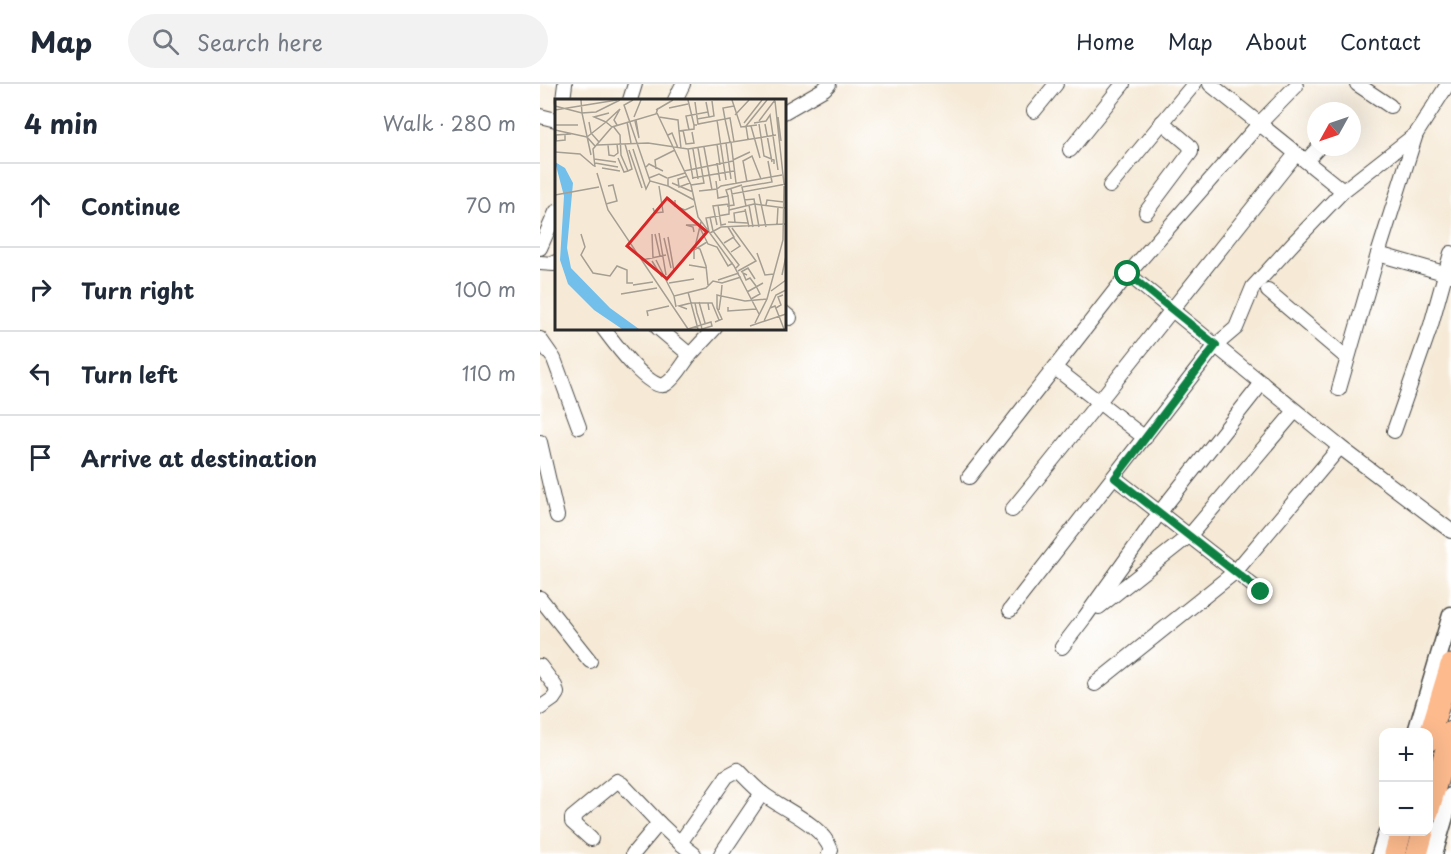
<!DOCTYPE html>
<html lang="en">
<head>
<meta charset="utf-8">
<style>
	:root { --surface:#fff; --page:#f2f2f3; --text:#1f2937; --muted:#747a83; --line:#e0e1e3 }
	body { margin:0; font-family:"Playpen Sans",sans-serif; background:var(--page); color:var(--text) }
	.controls { position:absolute; right:18px; bottom:18px; display:grid; overflow:hidden; border-radius:12px; box-shadow:0 6px 24px #0002 }
	.controls button { width:54px; height:54px; display:grid; place-items:center; padding:0; border:0; border-bottom:2px solid var(--line); background:var(--surface); color:var(--text); font:30px sans-serif }
	.compass { position:absolute; left:767px; top:18px; width:54px; height:54px; border-radius:50%; background:var(--surface); box-shadow:0 6px 24px #0002; rotate:230deg }
	.stop { position:absolute; width:18px; height:18px; margin:-14px; border:4px solid #0b8043; border-radius:50%; background:#fff }
	.stop.end { background:#0b8043; border-color:#fff; box-shadow:0 2px 6px #0008 }
	.list { margin:0; padding:0; list-style:none }
	h2 { display:flex; justify-content:space-between; align-items:center; height:78px; margin:0; padding:0 24px; font-size:26px }
	h2 small { font-size:20px; font-weight:400; color:var(--muted) }
	.list li { display:grid; grid-template-columns:39px 1fr auto; gap:18px; align-items:center; box-sizing:border-box; height:84px; padding:0 24px; border-top:2px solid var(--line) }
	.list b { display:block; font-size:22px; white-space:nowrap }
	.list em { font-size:20px; font-style:normal; color:var(--muted) }
	.icon { flex:none; width:33px; height:33px; fill:none; stroke:currentColor; stroke-width:2; stroke-linecap:round; stroke-linejoin:round }
	.map { position:relative; flex:none; width:911px; height:770px; overflow:hidden }
	header { display:flex; align-items:center; gap:36px; box-sizing:border-box; height:84px; padding:0 30px; background:var(--surface); border-bottom:2px solid var(--line) }
	header strong { font-size:28px }
	nav { display:flex; gap:33px; margin-inline-start:auto; font-size:21px }
	.search { width:420px; height:54px; background:var(--page); display:flex; align-items:center; gap:15px; box-sizing:border-box; padding:0 21px; border-radius:33px; color:var(--muted); font-size:22px }
	main { display:flex }
	aside { flex:1; background:var(--surface) }
	.map>svg:first-child { display:block }
</style>
</head>
<body>
<header>
<strong>Map</strong>
<div class="search"><svg class="icon" aria-label="search" viewBox="0 0 24 24"><circle cx="10" cy="10" r="6"/><path d="M15 15l6 6"/></svg>Search here</div>
<nav><a>Home</a><a>Map</a><a>About</a><a>Contact</a></nav>
</header>
<main>
<aside>
<h2>4 min<small>Walk · 280 m</small></h2>
<ul class="list">
<li><svg class="icon" aria-label="ahead" viewBox="0 0 24 24"><path d="M12 20V5M6 11l6-6 6 6"/></svg><div><b>Continue</b></div><em>70 m</em></li>
<li><svg class="icon" aria-label="right" viewBox="0 0 24 24"><path d="M7 20v-9h11M14 6l5 5-5 5"/></svg><div><b>Turn right</b></div><em>100 m</em></li>
<li><svg class="icon" aria-label="left" viewBox="0 0 24 24"><path d="M17 20v-9H6M10 6l-5 5 5 5"/></svg><div><b>Turn left</b></div><em>110 m</em></li>
<li><svg class="icon" aria-label="arrive" viewBox="0 0 24 24"><path d="M6 21V4h12l-3 4 3 4H6"/></svg><div><b>Arrive at destination</b></div></li>
</ul>
</aside>
<div class="map">
<svg width="911" height="770" viewBox="0 0 911 770">
	<rect width="100%" height="100%" fill="#fff"/>
	<filter id="ink" filterUnits="userSpaceOnUse"><feTurbulence type="fractalNoise" baseFrequency=".0167" numOctaves="2"/><feDisplacementMap in="SourceGraphic" scale="12" xChannelSelector="R" yChannelSelector="G"/><feConvolveMatrix kernelMatrix="1 2 1 2 8 2 1 2 1" color-interpolation-filters="sRGB"/></filter>
	<filter id="wash" filterUnits="userSpaceOnUse"><feTurbulence type="fractalNoise" baseFrequency=".008" numOctaves="4" result="noise"/><feDisplacementMap in="SourceGraphic" scale="24" xChannelSelector="R" yChannelSelector="G"/><feGaussianBlur stdDeviation="1.35" result="paint"/><feColorMatrix in="noise" values="0 0 0 0 0 0 0 0 0 0 0 0 0 0 0 0 0 1.4 0 .05"/><feComposite in="paint" operator="in"/></filter>
	<g filter="url(#wash)">
		<rect width="100%" height="100%" fill="#f6ead7"/>
	</g>
	<g filter="url(#ink)">
		<g fill="none" stroke-linecap="round" stroke-linejoin="round">
			<defs>
				<g id="minor">
					<polyline points="670,0 803,107"/>
					<polyline points="817,0 850,22"/>
					<polyline points="23,16 25,0"/>
					<polyline points="90,16 95,0"/>
					<polyline points="135,16 143,0"/>
					<polyline points="494,27 516,0"/>
					<polyline points="244,28 284,5 289,0"/>
					<polyline points="0,32 16,36"/>
					<polyline points="530,66 583,0"/>
					<polyline points="766,77 779,63"/>
					<polyline points="570,102 654,0"/>
					<polyline points="606,128 651,68 651,64 648,60 622,38"/>
					<polyline points="0,164 16,128"/>
					<polyline points="838,170 911,191"/>
					<polyline points="0,179 14,180 16,178"/>
					<polyline points="588,190 800,363 911,447"/>
					<polyline points="728,207 807,274"/>
					<polyline points="244,229 250,234"/>
					<path d="M63 244C72 256 111 310 126 300 136 294 143 280 150 271L118 244"/>
					<polyline points="0,255 14,275 39,343"/>
					<polyline points="150,271 175,244"/>
					<polyline points="515,284 605,354"/>
					<polyline points="799,305 838,170 876,50 908,0"/>
					<polyline points="854,347 891,241 911,169"/>
					<polyline points="0,358 17,432"/>
					<polyline points="429,393 588,190 719,40 756,2"/>
					<polyline points="575,394 721,508"/>
					<path d="M472 426C568 308 661 188 756 70"/>
					<polyline points="0,514 50,577"/>
					<polyline points="559,523 650,451 755,327"/>
					<polyline points="470,526 676,261 696,244 713,203 756,156 803,107 876,50"/>
					<polyline points="522,563 545,533 620,428 722,299"/>
					<polyline points="0,582 15,602 17,609 13,615 0,624"/>
					<polyline points="555,600 695,488 800,363"/>
					<polyline points="51,755 32,738 32,734 77,697 82,700 119,739"/>
					<polyline points="140,759 154,770"/>
					<path d="M93 770 119 739 140 759 187 692 198 686C206 694 214 703 222 709 243 726 281 739 291 766L289 770"/>
					<polyline points="181,770 222,709"/>
				</g>
				<g id="tertiary">
					<polyline points="876,648 911,531"/>
					<polyline points="840,770 847,748"/>
					<polyline points="894,770 911,712"/>
				</g>
				<g id="primary">
					<polyline points="888,657 911,581"/>
					<polyline points="888,728 911,648"/>
					<polyline points="855,770 861,748"/>
					<polyline points="877,770 883,748"/>
				</g>
			</defs>
			<use href="#minor" stroke="#494845" stroke-width="16"/>
			<use href="#tertiary" stroke="#494845" stroke-width="19"/>
			<use href="#primary" stroke="#494845" stroke-width="23"/>
			<use href="#minor" stroke="#fff" stroke-width="14"/>
			<use href="#tertiary" stroke="#fff" stroke-width="16"/>
			<use href="#primary" stroke="#fcba8d" stroke-width="21"/>
		</g>
	</g>
	<g fill="none" stroke-linecap="round" stroke-linejoin="round" filter="url(#ink)">
		<polyline stroke="#0b8043" stroke-width="8" points="588,190 676,261 575,394 721,508"/>
	</g>
	<g transform="translate(15 15)">
		<rect width="231" height="231" fill="#f6ead7"/>
		<path d="M0 63 10 69 18 84 12 149 16 169 55 209 84 230H67L39 211 13 185 5 161 9 97Z" fill="#72bfec"/>
		<path fill="none" stroke="#a59e92" stroke-width="1.5" d="M78 1 69 6 95 82 113 87V79L130 74M133 1 139 26H142M177 1 186 28 202 26M140 3 143 25 170 20 168 9 179 7M0 7 27 14 26 1M114 9 133 5M0 11 62 1M101 11 118 1M102 14 136 86 143 118 179 167 204 215M180 16 194 1M79 18 86 1M104 18 123 21 124 32M154 18 159 17 157 2M223 18 226 42M142 20 154 18 151 3M170 20 175 19 179 43M170 20 175 43M162 21 171 81M80 22 84 39 81 21M204 22 220 1M34 23 36 34 44 43M51 23 39 18 54 14M72 23 76 44M189 24 207 1M199 24 211 22 215 16 223 71M204 25 209 57 219 61V65M210 25 217 63M0 26H23M58 27 65 36 66 56 73 72 77 70 70 45M196 27 205 59M57 28 51 23 65 10 59 21 62 26M0 31 32 38M128 31 131 45 139 44 137 33M134 31 131 17 153 13M10 35V41L1 42V36L16 35M113 36 117 34 123 49M193 40 191 27 212 1M176 43 181 84M171 44 176 80M162 45 165 66M42 46 93 44 133 50 221 36M53 46 54 56 59 57 63 54 62 45M40 47 32 38 51 23M149 48 157 91M126 49 124 32 139 30V26M78 50 91 90 95 82M133 50 138 80M138 50 143 80M74 51 87 89M0 53 25 55 39 67M36 56 27 14 41 13 65 1M63 59 69 73 73 72M39 60 61 63M178 61 195 53M40 64 63 68M162 64 165 82M40 68 38 50 57 28 101 15 103 9M91 68 94 65 108 72M47 69 65 72M101 70 100 61 120 51M129 72 178 62M42 74 53 111 133 230M132 77 123 80 124 88 135 84M94 79 104 75 112 79M137 79 179 72M192 83 188 62 197 57 206 80M117 84 138 93M136 86 149 84 143 49M113 87 139 101M176 90 177 95 231 85M144 92 162 90 161 82M204 95 211 128M0 96 44 88M173 97 171 91 187 86M120 101V107L130 111 139 107M189 101 199 100 204 128M51 105 62 102 58 86 53 87M174 105V111L199 105 230 109M163 106 166 126 171 125M194 106 198 128M211 106 212 101 229 103M172 107 179 106 177 95M191 107 187 88 217 83 213 62M98 109 100 114 108 113 104 87M190 110 194 128M155 118 158 132 184 166 181 169M146 123 140 148 145 150 151 167 153 186M173 123 193 124M180 124 179 114 190 112M143 125 153 145 162 148 173 167 178 164M162 126 158 107 174 105 173 97 163 99 162 90 166 87 227 76M222 126 223 108M177 129 201 162 183 172M139 133 138 128 131 126H142M154 133 151 119 174 115V111M104 134 111 176M155 134 166 128 231 125M26 135 30 148 26 156 38 174 55 177 62 167 72 171V184H78M97 135 98 159M100 135 105 157M113 138 119 172M109 139 116 169M169 144 179 138 173 128M176 153 185 147 178 138M202 154 210 176 219 175M139 160V151L152 143M87 161 111 156M101 161 119 197M97 162 107 178M134 166 152 169M186 173 193 169 200 180M192 176 188 174 191 181 195 179 201 187M227 176 231 157M163 181 184 174M114 184 139 180M78 186 98 183M167 186 166 197 190 202 212 200M216 192 231 181M133 193 136 204H153L154 211M192 193 208 184M66 195 102 189M196 200 205 195 201 187M144 203 150 224M153 204H157L164 221M121 208 119 197 151 189 158 182 167 184 186 178M173 208V212L201 210M215 209 220 207 229 230M221 209 226 206 223 198 228 196M132 210 124 207 136 204 143 230M93 217 92 212 114 207M209 222 221 196 231 191M160 223 167 220 162 209V196L166 197 164 211M200 224 212 200 228 141 229 85 220 2M195 227 231 215M133 230 146 226 156 223 157 227 147 230 146 226 142 214 140 204"/>
		<path fill="#d62828" fill-opacity="0.15" stroke="#d62828" stroke-width="3" d="M112 99 152 133 112 180 72 147Z"/>
		<rect width="231" height="231" fill="none" stroke="#2b2b2b" stroke-width="3"/>
	</g>
</svg>
<div class="controls">
<button>+</button>
<button>−</button>
</div>
<svg class="compass" viewBox="-18 -18 36 36"><path d="M0-13l5 13h-10z" fill="#e53935"/><path d="M0 13l5-13h-10z" fill="#747a83"/></svg>
<div class="stop" style="left:588px;top:190px"></div>
<div class="stop end" style="left:721px;top:508px"></div>
</div>
</main>
</body>
</html>
